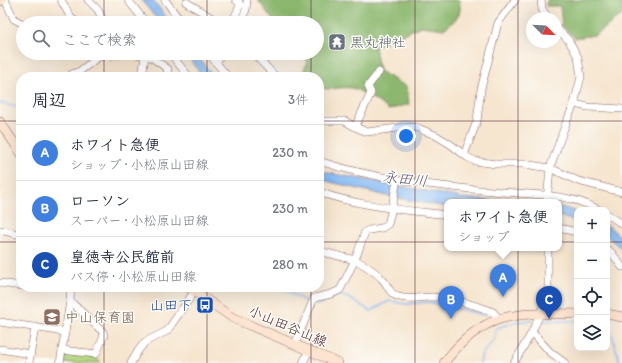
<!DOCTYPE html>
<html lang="ja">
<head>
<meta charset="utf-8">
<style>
	:root { --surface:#fff; --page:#f6f6f7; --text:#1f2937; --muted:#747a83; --line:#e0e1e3; --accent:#d93025 }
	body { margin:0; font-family:Itim,"Klee One",sans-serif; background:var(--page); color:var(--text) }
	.controls { position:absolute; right:12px; bottom:12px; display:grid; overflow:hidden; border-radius:8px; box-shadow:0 4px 16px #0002 }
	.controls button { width:36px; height:36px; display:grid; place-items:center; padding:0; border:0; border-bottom:1px solid var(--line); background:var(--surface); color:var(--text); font:20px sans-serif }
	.compass { position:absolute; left:526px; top:12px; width:36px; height:36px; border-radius:50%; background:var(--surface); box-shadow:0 4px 16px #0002; rotate:114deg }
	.you { position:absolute; left:406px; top:136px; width:14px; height:14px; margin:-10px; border:3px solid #fff; border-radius:50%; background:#1a73e8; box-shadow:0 0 0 6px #1a73e833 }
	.badge { display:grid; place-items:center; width:26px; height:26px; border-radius:50%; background:var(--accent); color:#fff; font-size:13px; font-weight:700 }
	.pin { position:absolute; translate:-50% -33px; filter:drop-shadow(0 1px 2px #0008) }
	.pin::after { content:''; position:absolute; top:21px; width:14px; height:12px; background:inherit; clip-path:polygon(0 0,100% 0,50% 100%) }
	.popup { position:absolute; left:444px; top:199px; width:118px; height:52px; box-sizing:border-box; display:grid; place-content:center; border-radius:8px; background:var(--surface); filter:drop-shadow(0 1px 3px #0005); font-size:13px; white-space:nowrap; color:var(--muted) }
	.popup b { font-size:15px; color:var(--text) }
	.popup::after { content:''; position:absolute; left:50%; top:100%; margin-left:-8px; border:8px solid transparent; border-top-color:var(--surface) }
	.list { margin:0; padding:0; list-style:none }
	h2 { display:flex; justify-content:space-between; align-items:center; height:52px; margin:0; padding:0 16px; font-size:17px }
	h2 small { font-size:13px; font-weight:400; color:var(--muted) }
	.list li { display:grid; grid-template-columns:26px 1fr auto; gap:12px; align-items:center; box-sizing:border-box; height:56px; padding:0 16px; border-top:1px solid var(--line) }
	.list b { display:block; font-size:15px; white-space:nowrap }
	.list p { margin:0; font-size:13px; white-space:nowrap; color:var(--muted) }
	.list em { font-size:13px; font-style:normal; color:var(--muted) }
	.icon { flex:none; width:22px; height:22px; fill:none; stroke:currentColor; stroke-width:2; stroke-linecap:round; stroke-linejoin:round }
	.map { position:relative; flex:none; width:622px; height:363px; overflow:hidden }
	.search { position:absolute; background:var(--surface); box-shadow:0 4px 16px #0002; left:16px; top:16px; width:308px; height:44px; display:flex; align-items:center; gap:10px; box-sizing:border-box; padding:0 14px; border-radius:22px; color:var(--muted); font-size:15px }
	.panel { position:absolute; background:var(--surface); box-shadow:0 4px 16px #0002; left:16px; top:72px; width:308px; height:220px; border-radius:16px }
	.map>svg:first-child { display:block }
</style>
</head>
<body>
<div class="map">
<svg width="622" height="363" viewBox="0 0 622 363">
	<rect width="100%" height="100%" fill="#fdfcf7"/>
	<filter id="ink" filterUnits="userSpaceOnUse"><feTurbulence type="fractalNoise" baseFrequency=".025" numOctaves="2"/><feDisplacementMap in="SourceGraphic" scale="8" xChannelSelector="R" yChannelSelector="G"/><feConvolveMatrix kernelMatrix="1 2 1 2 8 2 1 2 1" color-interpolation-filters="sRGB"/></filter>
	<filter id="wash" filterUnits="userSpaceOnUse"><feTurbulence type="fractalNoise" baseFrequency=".012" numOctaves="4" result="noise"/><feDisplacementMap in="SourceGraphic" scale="16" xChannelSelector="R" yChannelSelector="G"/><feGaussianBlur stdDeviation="0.9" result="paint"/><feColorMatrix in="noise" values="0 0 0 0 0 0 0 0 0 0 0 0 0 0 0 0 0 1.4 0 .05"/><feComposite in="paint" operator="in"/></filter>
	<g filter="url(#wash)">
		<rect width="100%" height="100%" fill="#f6e5cf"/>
		<polygon fill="#b1d680" stroke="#7e7a56" points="65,355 95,357 101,363 64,363"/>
		<g fill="#8cb76e" stroke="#6b6b4c">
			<path d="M258 0H459C463 16 455 20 444 29L421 26 375 47 379 71 407 87 409 104 389 110C381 104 360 89 351 88 340 86 329 92 319 87V77H301L307 63 305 53H317V23H275Z"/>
			<polygon points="547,0 622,0 622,15 595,35 575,38 562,26 560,6 546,6"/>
		</g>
		<g fill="#85baf3" stroke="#686c8f">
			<polygon points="141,0 153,0 171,23 161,23"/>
			<polygon points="185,53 195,53 214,77 203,77"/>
			<polygon points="319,171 463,198 506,202 447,202 447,207 387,196 319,179"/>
			<polygon points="559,206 577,212 577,222 559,216"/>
			<polygon points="607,225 622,238 622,249 607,236"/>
		</g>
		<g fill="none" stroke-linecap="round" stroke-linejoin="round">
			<g stroke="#85baf3" stroke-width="1.5">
				<polyline points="0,103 17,107 21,111"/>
				<polyline points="279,287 309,303"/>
				<path d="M316 305C323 303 330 299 337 296 346 293 361 307 371 311L389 301 406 304 429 302 485 315"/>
				<polyline points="539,321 577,321"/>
				<path d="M607 329C617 337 614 353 621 363"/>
				<polyline points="480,363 482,354 494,340 496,328 521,321 532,321"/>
			</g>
		</g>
	</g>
	<g filter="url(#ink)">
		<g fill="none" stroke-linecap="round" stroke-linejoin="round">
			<defs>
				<g id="street">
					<polyline points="5,0 14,19 23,24"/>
					<polyline points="61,0 71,18 75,21 76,23"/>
					<polyline points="88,0 98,10 104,23"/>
					<polyline points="128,0 146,23"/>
					<polyline points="165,0 182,23"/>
					<polyline points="541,0 542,9 548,18"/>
					<polyline points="186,2 220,23"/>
					<polyline points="232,23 240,5 239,2 236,0"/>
					<polyline points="240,23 246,10 247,0"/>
					<polyline points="131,53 151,57 168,69 166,77"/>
					<polyline points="170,53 189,77"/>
					<polyline points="208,53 228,77"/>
					<polyline points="253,53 276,77"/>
					<polyline points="216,63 222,53"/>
					<polyline points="72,74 80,71 98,57 129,53"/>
					<polyline points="142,77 145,56"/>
					<polyline points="574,104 588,107 622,109"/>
					<polyline points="319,119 323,121 345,121 355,127 367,132 398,128 415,127 435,135 450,144 467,157 475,161 496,164 524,164 550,168 578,181 622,192"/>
					<polyline points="355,127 371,93 368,86 379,72"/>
					<polyline points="464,155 477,121 481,89 498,23 515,0"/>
					<path d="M319 161C373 179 436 186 492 191 528 195 568 192 599 210"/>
					<path d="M319 192C357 206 406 210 447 215"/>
					<polyline points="547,202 550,168 566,123 574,104 581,77 578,57 569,41 556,27"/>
					<polyline points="607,214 622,224"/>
					<polyline points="559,228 577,232"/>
					<polyline points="0,230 21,235"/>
					<polyline points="607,249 612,253 622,267"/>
					<path d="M319 251 355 260C365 265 376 272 383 280 389 287 389 294 399 297 409 300 419 297 430 297 445 296 479 306 493 312 495 314 497 316 499 319"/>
					<polyline points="0,283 21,286"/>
					<polyline points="27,287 32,287"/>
					<polyline points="0,322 65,332"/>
					<polyline points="532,332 550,352 565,363"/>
					<polyline points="295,344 314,298 331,294 340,290 355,260 365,232 369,230 382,228 388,224 392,208 397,179"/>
					<polyline points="0,349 30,354"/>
					<polyline points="62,350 96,354 104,336 103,332 70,301"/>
					<polyline points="29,363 35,327"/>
					<polyline points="60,363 70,301 71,287"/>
					<polyline points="131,363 138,351 145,342 167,331 194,292"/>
					<polyline points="303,363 309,350"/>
					<polyline points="514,363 532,332 548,296 548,248"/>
				</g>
				<g id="secondary">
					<polyline points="0,1 2,0"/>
					<polyline points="0,122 21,153"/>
					<polyline points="188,287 233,318 338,363"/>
					<polyline points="607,314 622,317"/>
					<path d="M444 363C484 310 516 313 577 314"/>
				</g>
			</defs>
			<use href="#street" stroke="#866464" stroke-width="8"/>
			<use href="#secondary" stroke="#866464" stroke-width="10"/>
			<use href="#street" stroke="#fff" stroke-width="7"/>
			<use href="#secondary" stroke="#fde4d1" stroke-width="9"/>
		</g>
	</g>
	<path fill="none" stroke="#4a1f2b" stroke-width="1" stroke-opacity="0.55" d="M104 0V23M207 0V23M311 0V23M415 0V363M518 0V363M104 53V77M207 53V77M311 53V77M0 121H21M319 121H622M0 242H21M319 242H577M607 242H622M104 287V363M207 287V363M311 287V363"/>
	<defs>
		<symbol id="temple-square" viewBox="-11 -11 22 22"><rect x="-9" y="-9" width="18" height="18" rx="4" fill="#6b7280" stroke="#fdfcf7"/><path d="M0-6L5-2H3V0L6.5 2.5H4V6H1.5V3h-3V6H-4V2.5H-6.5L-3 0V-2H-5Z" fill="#fff"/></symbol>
		<symbol id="bus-square" viewBox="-11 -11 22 22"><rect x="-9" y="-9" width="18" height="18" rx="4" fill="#1a4fb4" stroke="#fdfcf7"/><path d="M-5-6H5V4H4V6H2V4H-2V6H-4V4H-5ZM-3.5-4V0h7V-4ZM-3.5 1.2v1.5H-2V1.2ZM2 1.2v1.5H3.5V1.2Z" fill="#fff"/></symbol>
		<symbol id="school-square" viewBox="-11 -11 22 22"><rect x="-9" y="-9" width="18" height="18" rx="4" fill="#8d6e63" stroke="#fdfcf7"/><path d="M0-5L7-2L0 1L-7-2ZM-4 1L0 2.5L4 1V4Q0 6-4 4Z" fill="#fff"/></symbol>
	</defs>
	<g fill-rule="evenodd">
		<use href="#temple-square" x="327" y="32" width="20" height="20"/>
		<use href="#bus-square" x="195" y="295" width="20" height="20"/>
		<use href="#school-square" x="42" y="307" width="20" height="20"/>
	</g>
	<g text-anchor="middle" stroke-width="3" stroke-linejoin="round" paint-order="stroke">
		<g font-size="14" fill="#5b616d" stroke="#fdfcf7" text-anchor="start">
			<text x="350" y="47">黒丸神社</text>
		</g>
		<g font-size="14" fill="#164399" stroke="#fdfcf7" text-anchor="end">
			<text x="192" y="310">山田下</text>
		</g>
		<g font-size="14" fill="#785e54" stroke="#fdfcf7" text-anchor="start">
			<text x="65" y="322">中山保育園</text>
		</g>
		<g font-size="14" fill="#4a1f2b" stroke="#fdfcf7">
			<text transform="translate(288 326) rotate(23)" y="5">小山田谷山線</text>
		</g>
		<g font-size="15" font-style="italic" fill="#5f5571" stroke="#fdfcf7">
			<text transform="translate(405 179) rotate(6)" y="5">永田川</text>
		</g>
	</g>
</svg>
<div class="controls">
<button>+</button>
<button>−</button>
<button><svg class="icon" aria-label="locate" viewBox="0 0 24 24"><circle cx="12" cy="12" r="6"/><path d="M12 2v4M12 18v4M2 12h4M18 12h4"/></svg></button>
<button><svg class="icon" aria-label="layers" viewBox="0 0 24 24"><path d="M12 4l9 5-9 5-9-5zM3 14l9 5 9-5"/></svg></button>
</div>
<svg class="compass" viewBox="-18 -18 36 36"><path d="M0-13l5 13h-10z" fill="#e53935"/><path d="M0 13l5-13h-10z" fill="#747a83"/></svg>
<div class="you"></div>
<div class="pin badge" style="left:503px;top:297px;background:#3f7fe0">A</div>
<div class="popup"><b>ホワイト急便</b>ショップ</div>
<div class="pin badge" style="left:451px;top:319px;background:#3f7fe0">B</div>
<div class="pin badge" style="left:549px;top:319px;background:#1a4fb4">C</div>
<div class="search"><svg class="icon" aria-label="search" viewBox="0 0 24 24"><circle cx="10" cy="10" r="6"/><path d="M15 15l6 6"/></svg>ここで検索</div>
<section class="panel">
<h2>周辺<small>3件</small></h2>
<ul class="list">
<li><span class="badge" style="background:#3f7fe0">A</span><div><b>ホワイト急便</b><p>ショップ · 小松原山田線</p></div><em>230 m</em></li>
<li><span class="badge" style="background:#3f7fe0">B</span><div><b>ローソン</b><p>スーパー · 小松原山田線</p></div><em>230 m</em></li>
<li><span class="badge" style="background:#1a4fb4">C</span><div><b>皇徳寺公民館前</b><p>バス停 · 小松原山田線</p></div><em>280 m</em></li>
</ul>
</section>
</div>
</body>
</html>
